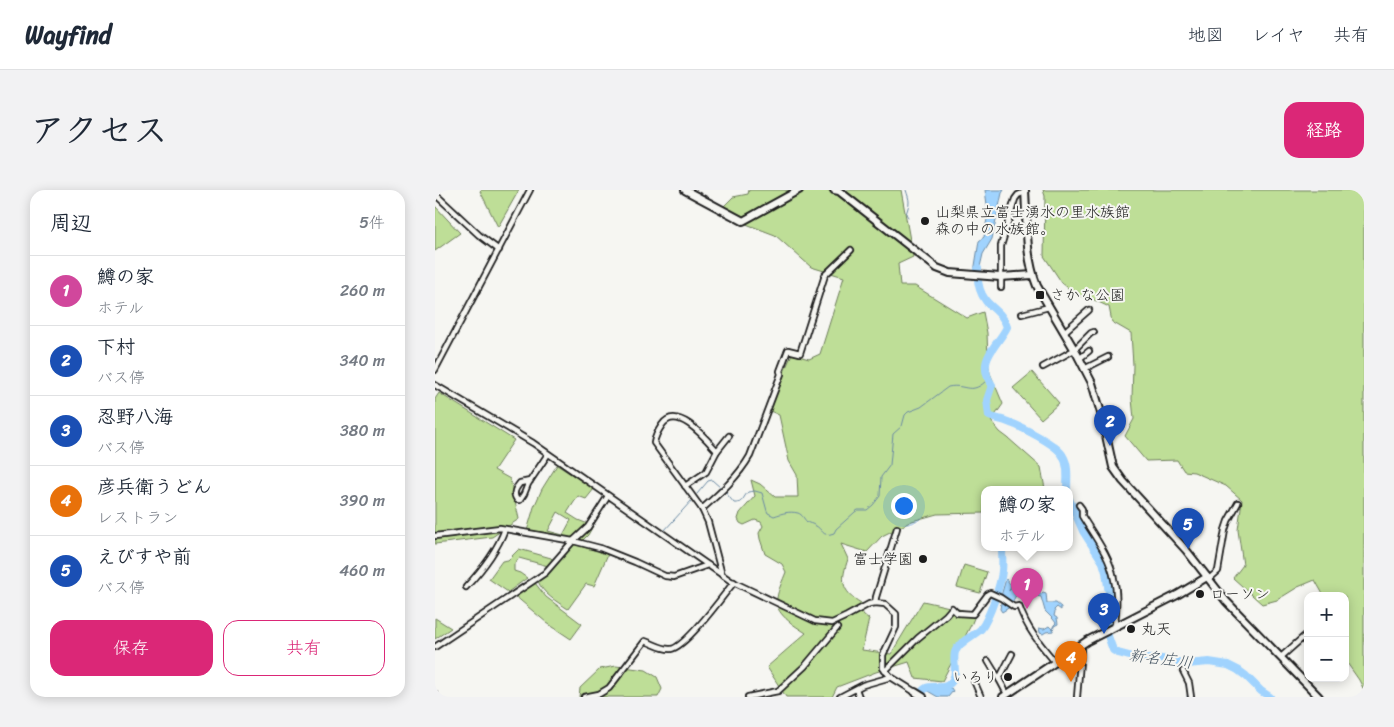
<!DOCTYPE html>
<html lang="ja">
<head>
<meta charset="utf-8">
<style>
	:root { --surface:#fff; --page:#f2f2f3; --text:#1f2937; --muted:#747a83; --line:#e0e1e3; --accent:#db2777 }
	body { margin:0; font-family:Sriracha,"Klee One",sans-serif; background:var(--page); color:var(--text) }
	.controls { position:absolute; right:15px; bottom:15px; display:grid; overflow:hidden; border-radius:10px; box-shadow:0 2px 12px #0003 }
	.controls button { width:45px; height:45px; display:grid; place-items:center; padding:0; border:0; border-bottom:1px solid var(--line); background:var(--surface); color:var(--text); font:25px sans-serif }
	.you { position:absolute; left:468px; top:315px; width:18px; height:18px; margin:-12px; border:4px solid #fff; border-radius:50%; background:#1a73e8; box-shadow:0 0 0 8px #1a73e833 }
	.badge { display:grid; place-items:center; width:32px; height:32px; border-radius:50%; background:var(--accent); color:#fff; font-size:16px; font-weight:700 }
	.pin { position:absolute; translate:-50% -41px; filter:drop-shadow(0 1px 2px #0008) }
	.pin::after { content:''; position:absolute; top:26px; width:18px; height:15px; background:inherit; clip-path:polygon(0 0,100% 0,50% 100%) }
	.popup { position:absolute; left:546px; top:296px; width:92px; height:65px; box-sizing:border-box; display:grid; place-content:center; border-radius:10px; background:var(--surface); filter:drop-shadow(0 1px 4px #0005); font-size:16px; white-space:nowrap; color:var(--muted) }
	.popup b { font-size:19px; color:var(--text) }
	.popup::after { content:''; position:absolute; left:50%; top:100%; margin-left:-10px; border:10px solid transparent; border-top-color:var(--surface) }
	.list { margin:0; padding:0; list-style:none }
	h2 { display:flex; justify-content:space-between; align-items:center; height:65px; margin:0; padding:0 20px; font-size:21px }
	h2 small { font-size:16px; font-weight:400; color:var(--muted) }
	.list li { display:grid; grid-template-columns:32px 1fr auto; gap:15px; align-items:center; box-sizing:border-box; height:70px; padding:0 20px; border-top:1px solid var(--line) }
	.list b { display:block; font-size:19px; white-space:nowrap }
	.list p { margin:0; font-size:16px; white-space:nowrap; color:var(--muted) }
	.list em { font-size:16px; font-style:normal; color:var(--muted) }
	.actions { display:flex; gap:10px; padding:15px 20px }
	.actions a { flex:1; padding:11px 0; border:1px solid var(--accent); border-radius:15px; text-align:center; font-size:18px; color:var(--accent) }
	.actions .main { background:var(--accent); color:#fff }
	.map { position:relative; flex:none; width:929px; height:507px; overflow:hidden; border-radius:15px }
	header { display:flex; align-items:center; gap:30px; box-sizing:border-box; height:70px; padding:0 25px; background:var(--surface); border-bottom:1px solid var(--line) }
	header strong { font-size:24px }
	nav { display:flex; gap:28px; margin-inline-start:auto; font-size:18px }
	.intro { display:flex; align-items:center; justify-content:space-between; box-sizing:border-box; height:120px; padding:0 30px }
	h1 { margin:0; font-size:35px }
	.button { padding:12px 22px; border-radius:15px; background:var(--accent); color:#fff; font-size:18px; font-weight:700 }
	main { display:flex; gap:30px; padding:0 30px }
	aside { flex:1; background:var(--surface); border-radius:15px; box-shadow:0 2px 12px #0003 }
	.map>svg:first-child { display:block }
</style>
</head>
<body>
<header>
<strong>Wayfind</strong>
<nav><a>地図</a><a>レイヤ</a><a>共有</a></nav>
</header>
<div class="intro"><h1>アクセス</h1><a class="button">経路</a></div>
<main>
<aside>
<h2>周辺<small>5件</small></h2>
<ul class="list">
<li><span class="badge" style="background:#d1479c">1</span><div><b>鱒の家</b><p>ホテル</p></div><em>260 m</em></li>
<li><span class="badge" style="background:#1a4fb4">2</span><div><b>下村</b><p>バス停</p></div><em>340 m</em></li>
<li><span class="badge" style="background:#1a4fb4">3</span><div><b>忍野八海</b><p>バス停</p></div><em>380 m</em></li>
<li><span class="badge" style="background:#e8710a">4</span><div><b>彦兵衛うどん</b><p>レストラン</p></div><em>390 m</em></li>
<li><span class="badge" style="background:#1a4fb4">5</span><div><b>えびすや前</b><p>バス停</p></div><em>460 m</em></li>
</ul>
<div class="actions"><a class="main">保存</a><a>共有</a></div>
</aside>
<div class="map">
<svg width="929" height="507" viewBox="0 0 929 507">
	<rect width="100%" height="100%" fill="#f6f6f2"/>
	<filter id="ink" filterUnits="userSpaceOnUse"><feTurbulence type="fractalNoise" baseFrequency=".02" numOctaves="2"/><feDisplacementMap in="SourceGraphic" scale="10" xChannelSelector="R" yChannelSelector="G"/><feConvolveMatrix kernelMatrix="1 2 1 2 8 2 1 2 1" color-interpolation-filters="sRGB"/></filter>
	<g filter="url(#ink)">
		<g fill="#bede97" stroke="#6d7d5a" fill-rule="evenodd">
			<polygon points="46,0 84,0 63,37 45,1"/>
			<path d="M314 0H466L478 67 463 74 465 96H480L532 128 548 122 552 143 553 171 555 183 568 214 556 231 565 242 573 248 606 277 610 299 609 300H550L549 323 502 324 477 331 447 346 432 362 406 354 413 369C406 390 405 400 426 413L428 424 434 429 427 460 456 464 488 411 541 423 537 433 507 491 480 488 474 472 441 482 402 497 397 507H351L332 477 371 443C360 436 338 423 342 408 343 400 348 390 351 382L347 374 330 364 325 349 324 343 328 336 326 332 320 330 309 335 305 333 303 329 305 323 320 306 316 290 325 294 340 307H363L362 285 354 271 344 225 335 221 349 182 357 164 374 169 385 164 409 87 376 77 340 45 298 29 289 16 298 7 313 4Z"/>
			<polygon points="608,0 929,0 929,500 924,490 910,470 910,406 889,406 880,390 863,397 842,410 827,414 798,388 808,375 803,340 807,310 791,296 759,282 749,281 742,270 711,271 690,246 699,229 697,209 698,175 696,143 677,132 674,117 655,108 643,106 627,93 609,66 610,6"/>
			<polygon points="0,16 25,43 0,61"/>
			<polygon points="597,182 624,213 606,229 578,198"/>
			<polygon points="4,203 79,250 59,280 75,289 84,329 57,347 0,354 0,209"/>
			<path d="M122 275 159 299 151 309 143 306 132 323 143 330 158 336 153 345 148 350 92 341 99 317 107 299ZM123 322 136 330 128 345 113 341Z"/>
			<path d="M138 354 173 364 159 396 151 394 133 419C121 411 108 404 103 391L113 383Z"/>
			<polygon points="84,359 116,368 118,370 113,376 84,368 79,374 79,381 85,383 92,388 73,402 54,389 67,371 73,370"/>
			<polygon points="529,375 552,382 545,403 522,397"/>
			<polygon points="100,393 111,407 147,434 136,449 112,433 79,405"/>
			<polygon points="0,428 16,438 0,449"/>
			<polygon points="181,476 211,480 222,487 227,499 223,507 144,507 145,498 165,479"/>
		</g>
		<g fill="#a0d3fe" stroke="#6b8aa4">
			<polygon points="550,0 569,0 567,3 557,49 548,64 545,77 546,82 539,82 544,51 549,47 553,22"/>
			<polygon points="571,389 576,395 574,401 577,397 582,403 575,417 567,422 565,419 567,407 566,406"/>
			<polygon points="608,402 611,403 612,413 621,413 626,417 626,420 622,417 619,420 620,422 619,426 622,428 623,434 619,436 618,441 611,442 608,444 605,443 604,438 609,439 614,436 617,439 619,435 621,433 618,429 610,421 606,407 602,406 603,403 606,404"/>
			<polygon points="494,497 516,498 518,501 513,507 503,507 491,500"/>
		</g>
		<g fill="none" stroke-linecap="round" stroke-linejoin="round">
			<g stroke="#6b8aa4" stroke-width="1">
				<path d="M471 0C475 12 475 12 471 24L473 27"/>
				<path d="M291 303 299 313C308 314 308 307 313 302L320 301 327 303 332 321 333 323 339 326C348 323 354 321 363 323 368 325 368 328 372 332 375 334 376 333 379 335 389 339 386 348 399 343L401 339 420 322 423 320H432L438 315 445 306 446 287 455 275 458 244 467 236 470 225 473 222 486 217 513 197C531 193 536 207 553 189"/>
				<polyline points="262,304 273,291 277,290 286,298"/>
				<polyline points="229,341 257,310"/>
				<polyline points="733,470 738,473 747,482"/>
				<polyline points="748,486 753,500 752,507"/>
			</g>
			<g stroke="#a0d3fe" stroke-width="8">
				<path d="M543 79C542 90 544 102 551 111 558 119 569 125 572 137 562 157 540 170 557 195L552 210 554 226C560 229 567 229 573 232 585 236 623 255 628 266 634 276 632 289 632 300"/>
				<polyline points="634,309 648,341 668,372 671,382 674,404 673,434 673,446 678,460 683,463 698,467 727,469 752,474 774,472 793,475 803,480 811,486 826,501 835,507"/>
				<path d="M484 507C492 489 502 502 513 495 525 487 517 473 520 462 524 451 539 446 546 439 554 429 566 394 567 381 568 373 567 365 567 358"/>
			</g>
			<defs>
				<g id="street">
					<polyline points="0,4 44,45 64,60"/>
					<polyline points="566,97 566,56 580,9 583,5 590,2"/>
					<polyline points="587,124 614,117"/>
					<polyline points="629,142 654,120"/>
					<polyline points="644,169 654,161"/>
					<polyline points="608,177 639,160 656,143 659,142"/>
					<polyline points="649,179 673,167"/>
					<polyline points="0,180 95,0"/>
					<polyline points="0,195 98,253 296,391 380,431 397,433 412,426 434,414 440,413 450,414 461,424 461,437 448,465 448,478 456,487 480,502"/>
					<path d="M282 261C272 250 242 213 227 235 223 241 220 246 219 253L267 319 273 332 287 385"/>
					<path d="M95 291 85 293C81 298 77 303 82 310H85L89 304 93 294 113 264"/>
					<polyline points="250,296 271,282 282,261 294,246"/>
					<path d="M644 315 647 319V326C659 346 675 366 679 389 683 404 681 420 680 436"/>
					<path d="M267 319C285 303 303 287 315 266L346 184 345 181 353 160 365 163 390 85 416 60"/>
					<polyline points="0,346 65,338 138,351 165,358 200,372 230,386 239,387 273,375"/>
					<polyline points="774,389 783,381 790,340 793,331 803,313"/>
					<path d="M31 397C47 380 62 361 70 339"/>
					<polyline points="440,413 441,407 462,338"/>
					<polyline points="0,457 110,383 138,351 153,337 173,306"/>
					<polyline points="846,467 873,443"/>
					<polyline points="553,471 564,489"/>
					<path d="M450 481 483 448 511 425 517 418 522 423 538 424 553 404 555 403 566 408 579 417 584 416C592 439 605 454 620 472"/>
					<polyline points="748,481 754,493 756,507"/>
					<polyline points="539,491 546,507"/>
					<polyline points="421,499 424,507"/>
					<polyline points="572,504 564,489 577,464"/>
					<polyline points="0,505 1,507"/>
					<path d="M149 507 164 504 174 498 210 451C217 453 228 460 236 459 251 457 288 406 299 392"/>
					<polyline points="313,507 343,501 370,476 402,438"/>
					<polyline points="405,507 428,495 456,487"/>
					<polyline points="642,507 646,460 645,455"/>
				</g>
				<g id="secondary">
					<polyline points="250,0 308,31 364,0"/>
					<polyline points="399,0 404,1 502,78 515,83 565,87 598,85"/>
					<path d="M590 0C592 32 590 66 602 96L642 164 657 193 666 223 678 277 688 291 751 360 791 411 884 507"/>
					<polyline points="480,502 488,507"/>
					<polyline points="568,507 652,451 742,405 772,387"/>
				</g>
			</defs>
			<use href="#street" stroke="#1c1c1c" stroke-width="8"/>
			<use href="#secondary" stroke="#1c1c1c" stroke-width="10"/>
			<use href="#street" stroke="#f6f6f2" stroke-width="4.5"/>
			<use href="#secondary" stroke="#f6f6f2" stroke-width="6"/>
		</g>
	</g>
	<g fill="#1c1c1c" stroke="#f6f6f2" stroke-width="2">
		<circle cx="490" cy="31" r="5"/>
		<rect x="600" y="100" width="10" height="10" rx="2.5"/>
		<circle cx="488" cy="369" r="5"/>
		<circle cx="765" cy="404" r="5"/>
		<circle cx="696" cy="439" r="5"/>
		<circle cx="573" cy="487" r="5"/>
	</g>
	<g text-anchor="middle" stroke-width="4" stroke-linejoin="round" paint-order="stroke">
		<g font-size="15" fill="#1c1c1c" stroke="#f6f6f2" text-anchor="start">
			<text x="500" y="27">山梨県立富士湧水の里水族館<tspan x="500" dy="17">森の中の水族館。</tspan></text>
			<text x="615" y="110">さかな公園</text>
			<text x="478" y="374" text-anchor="end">富士学園</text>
			<text x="775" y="409">ローソン</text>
			<text x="706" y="444">丸天</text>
			<text x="563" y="492" text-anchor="end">いろり</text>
		</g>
		<g font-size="16" font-style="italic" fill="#445360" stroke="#f6f6f2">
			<text transform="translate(726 468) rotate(7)" y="6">新名庄川</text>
		</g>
	</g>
</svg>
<div class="controls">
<button>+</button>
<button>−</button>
</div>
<div class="you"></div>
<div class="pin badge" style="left:592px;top:419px;background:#d1479c">1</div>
<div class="popup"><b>鱒の家</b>ホテル</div>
<div class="pin badge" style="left:675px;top:256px;background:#1a4fb4">2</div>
<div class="pin badge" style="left:669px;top:444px;background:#1a4fb4">3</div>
<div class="pin badge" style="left:636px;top:492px;background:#e8710a">4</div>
<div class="pin badge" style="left:753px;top:359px;background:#1a4fb4">5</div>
</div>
</main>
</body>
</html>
